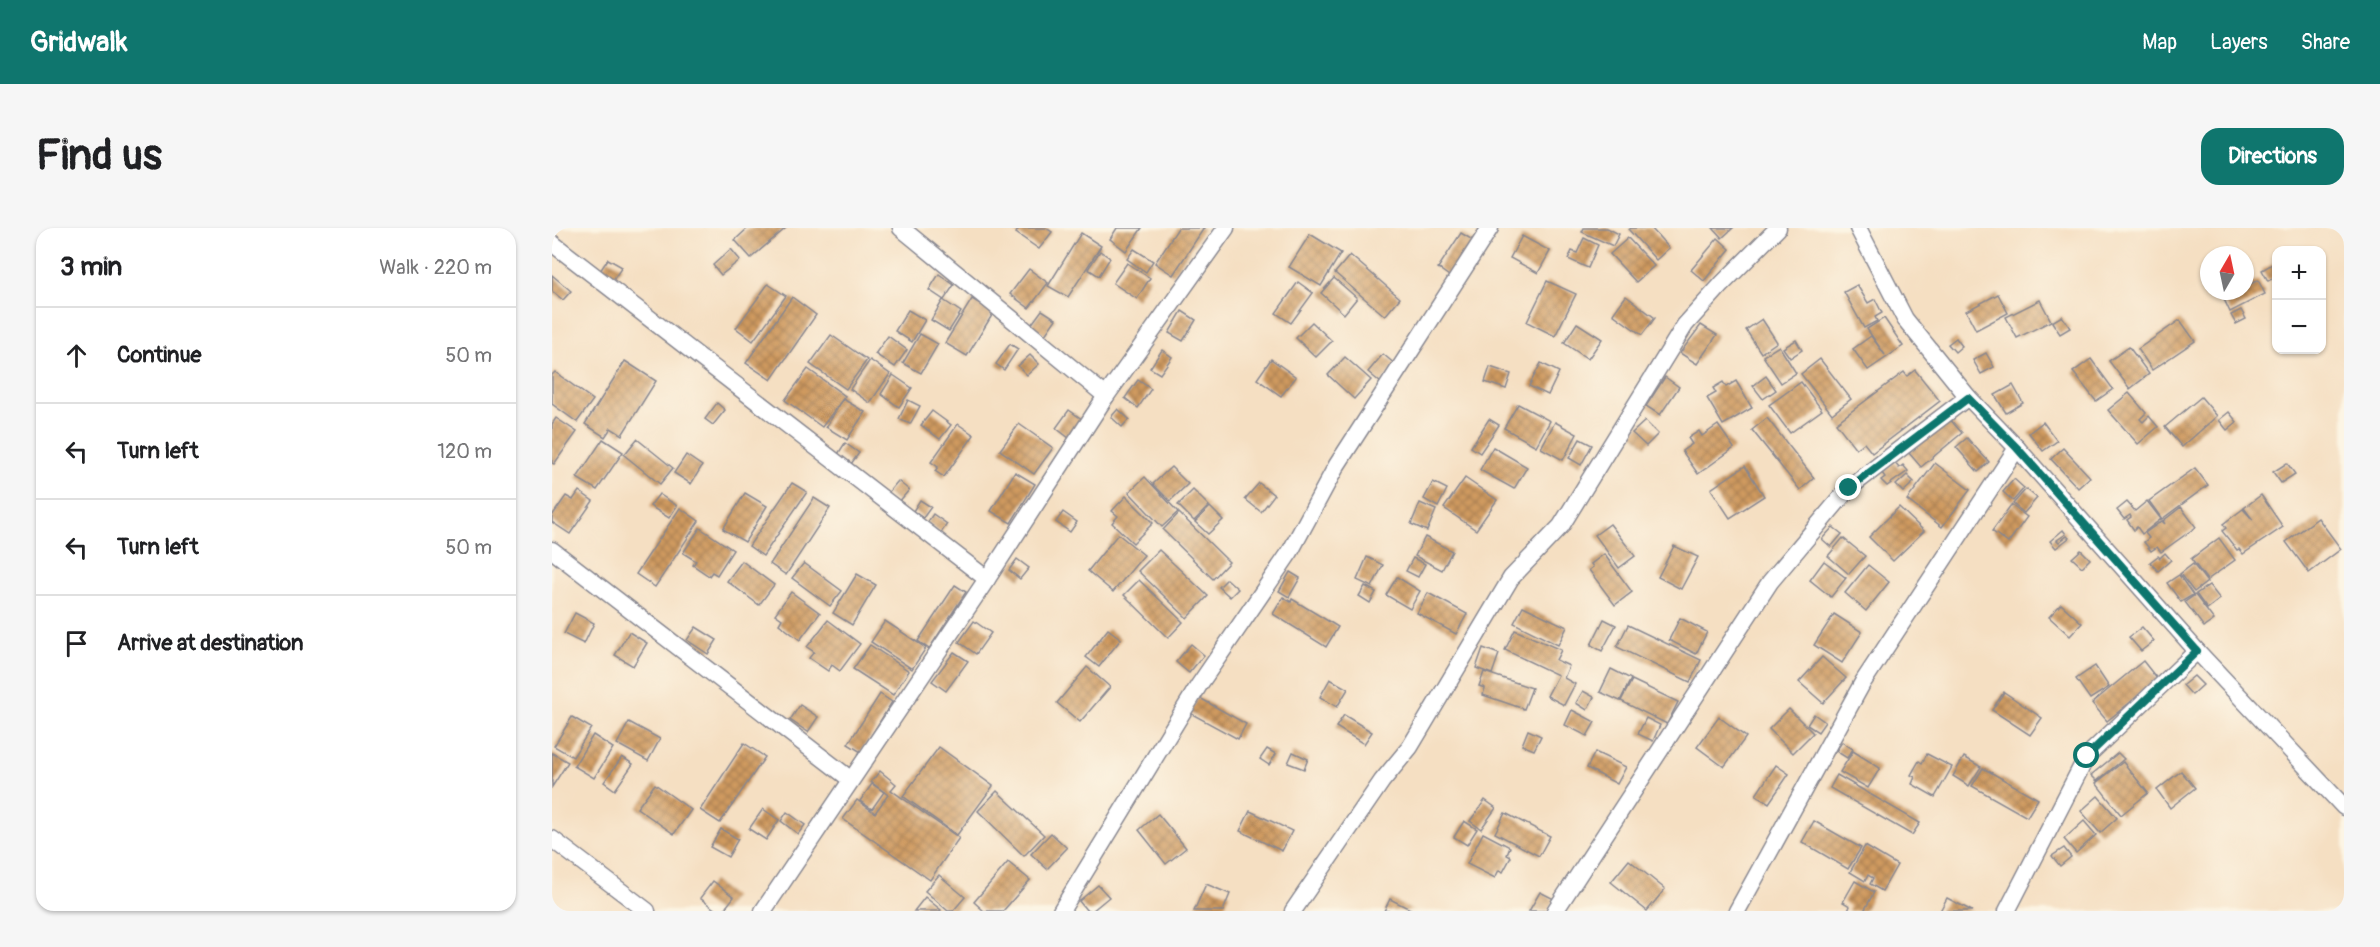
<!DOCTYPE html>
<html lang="en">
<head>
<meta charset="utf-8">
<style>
	:root { --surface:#fff; --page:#f6f6f6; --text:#202124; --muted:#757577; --line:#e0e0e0; --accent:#0f766e }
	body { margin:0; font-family:Pangolin,sans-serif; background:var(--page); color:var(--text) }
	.controls { position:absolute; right:18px; top:18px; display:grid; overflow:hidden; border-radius:12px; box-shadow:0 2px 4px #0004 }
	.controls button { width:54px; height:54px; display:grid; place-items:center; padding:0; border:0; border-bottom:2px solid var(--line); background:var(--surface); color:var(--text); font:30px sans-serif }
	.compass { position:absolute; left:1648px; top:18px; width:54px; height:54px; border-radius:50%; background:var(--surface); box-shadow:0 2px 4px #0004; rotate:9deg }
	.stop { position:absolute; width:18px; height:18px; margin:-14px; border:4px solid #0f766e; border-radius:50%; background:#fff }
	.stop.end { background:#0f766e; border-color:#fff; box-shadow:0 2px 6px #0008 }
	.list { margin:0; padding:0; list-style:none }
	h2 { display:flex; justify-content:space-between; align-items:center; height:78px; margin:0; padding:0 24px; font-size:26px }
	h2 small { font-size:20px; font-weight:400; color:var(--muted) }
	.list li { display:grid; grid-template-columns:39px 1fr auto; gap:18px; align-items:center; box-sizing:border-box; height:96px; padding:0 24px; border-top:2px solid var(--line) }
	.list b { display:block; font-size:22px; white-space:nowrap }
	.list em { font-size:20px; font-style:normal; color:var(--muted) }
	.icon { flex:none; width:33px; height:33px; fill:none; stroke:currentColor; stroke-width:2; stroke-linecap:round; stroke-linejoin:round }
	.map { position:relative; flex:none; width:1792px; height:683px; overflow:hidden; border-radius:18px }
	header { display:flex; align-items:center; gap:36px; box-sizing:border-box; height:84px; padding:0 30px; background:var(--accent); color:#fff }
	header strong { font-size:28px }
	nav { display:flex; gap:33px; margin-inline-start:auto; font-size:21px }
	.intro { display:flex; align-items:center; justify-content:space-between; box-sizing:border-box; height:144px; padding:0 36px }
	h1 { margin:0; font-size:42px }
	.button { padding:15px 27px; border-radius:18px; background:var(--accent); color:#fff; font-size:21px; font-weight:700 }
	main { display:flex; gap:36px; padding:0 36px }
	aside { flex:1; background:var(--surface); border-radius:18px; box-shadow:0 2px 4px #0004 }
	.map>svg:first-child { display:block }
</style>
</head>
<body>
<header>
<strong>Gridwalk</strong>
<nav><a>Map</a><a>Layers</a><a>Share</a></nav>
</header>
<div class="intro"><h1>Find us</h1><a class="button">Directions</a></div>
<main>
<aside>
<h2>3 min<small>Walk · 220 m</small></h2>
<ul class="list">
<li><svg class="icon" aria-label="ahead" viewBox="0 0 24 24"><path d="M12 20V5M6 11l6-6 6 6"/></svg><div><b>Continue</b></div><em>50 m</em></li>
<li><svg class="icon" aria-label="left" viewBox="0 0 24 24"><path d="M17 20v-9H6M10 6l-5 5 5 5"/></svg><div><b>Turn left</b></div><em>120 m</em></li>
<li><svg class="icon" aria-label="left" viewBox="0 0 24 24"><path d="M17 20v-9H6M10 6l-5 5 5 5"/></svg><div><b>Turn left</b></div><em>50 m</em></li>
<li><svg class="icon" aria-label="arrive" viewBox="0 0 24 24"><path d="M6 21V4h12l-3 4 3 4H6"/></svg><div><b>Arrive at destination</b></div></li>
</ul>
</aside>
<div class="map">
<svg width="1792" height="683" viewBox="0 0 1792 683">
	<defs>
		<pattern id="building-cross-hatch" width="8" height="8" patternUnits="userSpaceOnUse" patternTransform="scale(1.5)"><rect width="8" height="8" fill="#cf9a5f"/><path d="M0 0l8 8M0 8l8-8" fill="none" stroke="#a77e52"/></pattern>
	</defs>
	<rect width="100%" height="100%" fill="#fcf5e5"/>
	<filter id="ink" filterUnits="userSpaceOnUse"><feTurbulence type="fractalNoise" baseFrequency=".0167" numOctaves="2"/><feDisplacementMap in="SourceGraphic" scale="12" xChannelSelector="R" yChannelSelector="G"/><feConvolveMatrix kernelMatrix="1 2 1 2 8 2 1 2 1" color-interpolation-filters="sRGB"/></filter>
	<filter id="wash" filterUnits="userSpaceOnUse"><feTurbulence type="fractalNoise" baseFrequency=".008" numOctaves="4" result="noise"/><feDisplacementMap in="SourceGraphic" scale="24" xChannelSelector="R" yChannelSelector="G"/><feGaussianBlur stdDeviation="1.35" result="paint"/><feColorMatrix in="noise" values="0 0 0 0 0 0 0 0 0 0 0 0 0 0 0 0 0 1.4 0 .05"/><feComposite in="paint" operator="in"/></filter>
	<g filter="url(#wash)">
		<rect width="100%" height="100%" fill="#f5dfc2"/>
		<g id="blocks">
			<g fill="url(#building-cross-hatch)">
				<polygon points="196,0 234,0 199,30 183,12"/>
				<polygon points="467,0 494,0 500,4 487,21 464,5"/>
				<polygon points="565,0 590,0 574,23 558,11"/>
				<polygon points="626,0 652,0 621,47 603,35"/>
				<polygon points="1032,0 1055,0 1067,6 1061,18 1030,4"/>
				<polygon points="1079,0 1099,0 1117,20 1104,32 1077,2"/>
				<polygon points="1161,0 1181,0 1170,10"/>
				<polygon points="529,5 549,18 516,69 496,58"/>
				<polygon points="909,5 924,14 900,50 886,40"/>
				<polygon points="758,6 789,25 769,58 737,39"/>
				<polygon points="970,8 998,23 986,45 958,30"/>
				<polygon points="1032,10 1046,17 1036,40 1016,31 1020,23 1025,25"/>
				<polygon points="1076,10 1102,38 1084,54 1058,26"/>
				<polygon points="1166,10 1178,21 1152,53 1139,42"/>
				<polygon points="179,21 188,32 169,47 161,37"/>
				<polygon points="582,21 601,33 594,44 575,31"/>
				<polygon points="548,23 558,30 547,48 536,41"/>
				<polygon points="798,27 848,70 833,88 783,45"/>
				<polygon points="56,31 70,39 61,52 48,43"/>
				<polygon points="1724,34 1724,57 1721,50 1716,53 1710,42"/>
				<polygon points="575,35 598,50 585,71 561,55"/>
				<polygon points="477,41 496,55 477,80 458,66"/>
				<polygon points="387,46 402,57 392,72 377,62"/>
				<polygon points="0,47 19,63 11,72 0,63"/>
				<polygon points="782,50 805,70 792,86 769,65"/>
				<polygon points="1706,52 1713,66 1678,84 1671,69 1684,63 1693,63 1693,59"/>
				<polygon points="995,53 1024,66 1003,108 975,94"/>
				<polygon points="746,54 761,65 739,95 724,85"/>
				<polygon points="216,56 234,68 201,113 184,100"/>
				<polygon points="1305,57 1316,75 1323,71 1330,85 1323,89 1325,93 1312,100 1292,64"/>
				<polygon points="1446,66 1456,85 1424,102 1414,83"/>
				<polygon points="1074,68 1103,90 1090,107 1061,86"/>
				<polygon points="240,69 264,87 219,152 194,135"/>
				<polygon points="420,71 442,84 415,128 393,115"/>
				<polygon points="391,72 409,84 397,103 379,92"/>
				<polygon points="1488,72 1499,93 1465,110 1454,89"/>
				<polygon points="356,82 373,92 360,114 343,103"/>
				<polygon points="490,82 504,91 493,107 479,97"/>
				<polygon points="1689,82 1694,91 1684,96 1679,87"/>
				<polygon points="630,83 644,92 631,113 617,105"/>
				<polygon points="1510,88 1518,100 1508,106 1500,94"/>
				<polygon points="1332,90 1351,118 1316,142 1301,121 1319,108 1333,127 1315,101"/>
				<polygon points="1210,91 1225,114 1209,125 1194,102"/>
				<polygon points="1628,92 1643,113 1600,142 1586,121"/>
				<polygon points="760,94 780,113 764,129 744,110"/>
				<polygon points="1025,95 1050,111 1036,131 1012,115"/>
				<polygon points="1149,97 1165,107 1145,136 1128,125"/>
				<polygon points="368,106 386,116 369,145 351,135"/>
				<polygon points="279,107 315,132 294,161 258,136"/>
				<polygon points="336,108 355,122 343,139 323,126"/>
				<polygon points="1404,110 1410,118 1403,124 1396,116"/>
				<polygon points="1244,112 1250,122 1238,130 1231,120"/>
				<polygon points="458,116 466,121 452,142 444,136"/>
				<polygon points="1227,118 1244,145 1229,155 1211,128"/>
				<polygon points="1577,119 1597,146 1578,161 1557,133"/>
				<polygon points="610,122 620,129 608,146 598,140"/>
				<polygon points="1434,125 1442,139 1429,146 1421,132"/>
				<polygon points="831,126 844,137 829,155 816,144"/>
				<polygon points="478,127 487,136 475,147 466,138"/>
				<polygon points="793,129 819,152 802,171 776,147"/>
				<polygon points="719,131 744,149 729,168 705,151"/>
				<polygon points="1268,131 1299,171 1280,186 1249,146"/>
				<polygon points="1539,131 1561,161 1544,173 1521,144"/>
				<polygon points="318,132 338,146 318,175 298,161"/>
				<polygon points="73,133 104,153 70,207 59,200 53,209 33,196"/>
				<polygon points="989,135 1007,144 996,167 977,158"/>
				<polygon points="938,139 959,146 954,161 933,154"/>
				<polygon points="256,141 293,168 270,199 233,172"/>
				<polygon points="1363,142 1388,173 1320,225 1312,215 1304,221 1284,195 1352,144 1355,148"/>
				<polygon points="3,144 41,172 25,194 0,176 0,147"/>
				<polygon points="341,147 360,160 347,179 329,166"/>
				<polygon points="1214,148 1224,162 1211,171 1201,158"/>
				<polygon points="1113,149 1127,159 1108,187 1094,178"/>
				<polygon points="586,152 599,161 586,180 573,170"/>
				<polygon points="1184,153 1200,180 1171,197 1155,170 1164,165 1161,160 1171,154 1174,159"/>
				<polygon points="1249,154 1270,182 1238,205 1217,177"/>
				<polygon points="1461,157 1471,175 1454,185 1443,167"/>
				<polygon points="1577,165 1594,185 1588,191 1591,194 1597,188 1606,199 1586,216 1556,182"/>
				<polygon points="1649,169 1665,188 1630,219 1613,199"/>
				<polygon points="291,171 313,184 295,212 274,199"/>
				<polygon points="356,172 368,178 358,196 347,191"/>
				<polygon points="165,175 173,182 161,197 153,191"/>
				<polygon points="966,176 998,193 984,218 952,200"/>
				<polygon points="566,181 577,191 570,199 559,189"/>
				<polygon points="517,182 531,192 517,210 504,200"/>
				<polygon points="380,183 399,197 388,211 369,197"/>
				<polygon points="1677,184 1685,194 1675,202 1667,192"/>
				<polygon points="1396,189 1410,205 1369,239 1357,225"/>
				<polygon points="4,190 25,204 2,236 0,235 0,196"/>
				<polygon points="1215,190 1262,250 1248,262 1200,202"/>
				<polygon points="937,191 947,197 928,225 919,219"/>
				<polygon points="1093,193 1106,206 1094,218 1080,205"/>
				<polygon points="1003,194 1025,206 1011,232 989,220"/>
				<polygon points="1491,194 1505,213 1491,223 1477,205"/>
				<polygon points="406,196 422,207 392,249 383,243 386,239 379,234"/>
				<polygon points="467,196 501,220 482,246 448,222"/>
				<polygon points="1166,197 1182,220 1146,246 1130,223 1140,216 1136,210 1147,203 1150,208"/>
				<polygon points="1415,210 1437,234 1426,244 1404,219"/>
				<polygon points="51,211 71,224 45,262 25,250"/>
				<polygon points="85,211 121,240 108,256 72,227"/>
				<polygon points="1028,211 1040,217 1029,237 1017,230"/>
				<polygon points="293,215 307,225 299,236 286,226"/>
				<polygon points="941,219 975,239 962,261 928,242"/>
				<polygon points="1511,220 1538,249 1526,260 1499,231"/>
				<polygon points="134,227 150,238 139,256 122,245"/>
				<polygon points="1342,234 1347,240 1351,237 1356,243 1335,258 1329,252 1333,249 1330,245"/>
				<polygon points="1383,235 1418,262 1390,299 1355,272"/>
				<polygon points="1735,235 1743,246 1729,255 1721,244"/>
				<polygon points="1193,238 1212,268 1178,290 1159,261"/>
				<polygon points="619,239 636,256 618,273 601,256"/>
				<polygon points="1643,240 1656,257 1610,291 1597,273"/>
				<polygon points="463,244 483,256 459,295 439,283"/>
				<polygon points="1355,247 1362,254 1351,264 1344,257"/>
				<polygon points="593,249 626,284 610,299 577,264"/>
				<polygon points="913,250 945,272 924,302 892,280"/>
				<polygon points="1462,251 1472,260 1461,273 1451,264"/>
				<polygon points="346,253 357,262 346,275 335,266"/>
				<polygon points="881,254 895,261 886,279 872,271"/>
				<polygon points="240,255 255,264 211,328 197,318"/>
				<polygon points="707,255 722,267 709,284 693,271"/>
				<polygon points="1474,261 1485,270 1472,285 1461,276"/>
				<polygon points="641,262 657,278 642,293 626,277"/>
				<polygon points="27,263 41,273 18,306 0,294 0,288 14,268 21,272"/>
				<polygon points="193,265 215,278 193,314 171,301"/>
				<polygon points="107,266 125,278 117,290 98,278"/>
				<polygon points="1709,267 1731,299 1691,326 1687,321 1685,322 1670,303 1674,300 1671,296 1691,281 1701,292 1692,280"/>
				<polygon points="574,268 601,295 581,315 560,295 566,288 560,283"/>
				<polygon points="262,270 278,280 234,347 218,336"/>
				<polygon points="368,272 379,279 371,290 361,283"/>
				<polygon points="1595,273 1609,291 1590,306 1585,299 1582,302 1575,292 1579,289 1578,287 1572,291 1565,282 1575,274 1583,283"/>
				<polygon points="868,275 884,282 875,303 859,296"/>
				<polygon points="1459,277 1475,289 1456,315 1440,303"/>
				<polygon points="658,279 671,292 656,306 643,294"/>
				<polygon points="1347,279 1372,303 1341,333 1317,309"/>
				<polygon points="1629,279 1644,299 1609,324 1605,319 1599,323 1592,314 1597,310 1593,305 1610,293 1613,296 1611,293"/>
				<polygon points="128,280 147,293 103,359 84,346"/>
				<polygon points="511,284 525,294 518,304 504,294"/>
				<polygon points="627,285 677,334 661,351 611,302"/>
				<polygon points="381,286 395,296 389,305 375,295"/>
				<polygon points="1766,290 1789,321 1757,345 1734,314"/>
				<polygon points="1058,296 1083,328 1067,340 1043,307"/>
				<polygon points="1281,299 1290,306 1279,319 1270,311"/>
				<polygon points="148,300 181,322 165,347 160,344 157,348 141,337 144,333 131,325"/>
				<polygon points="1511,302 1514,306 1505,312 1507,314 1515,308 1517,310 1504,320 1498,313"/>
				<polygon points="566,306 592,327 561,364 536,343"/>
				<polygon points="873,309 900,323 890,342 863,328"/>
				<polygon points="1291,310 1313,328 1297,346 1276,328"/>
				<polygon points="1667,310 1683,332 1655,352 1639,331"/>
				<polygon points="1122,318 1146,329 1129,361 1106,349"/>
				<polygon points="607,322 656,368 635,390 586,343"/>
				<polygon points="1529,322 1538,331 1530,339 1520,330"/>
				<polygon points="1613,325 1619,332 1606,343 1598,334 1606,328 1608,330"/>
				<polygon points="1052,326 1080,364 1063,377 1037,342 1041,339 1039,336"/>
				<polygon points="815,329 831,337 820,359 805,352"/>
				<polygon points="861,330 873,336 866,349 854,343"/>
				<polygon points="465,331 477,340 468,351 457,342"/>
				<polygon points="190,333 222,357 207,377 175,353"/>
				<polygon points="1272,333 1294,350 1279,369 1258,352"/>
				<polygon points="252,335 290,363 278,378 240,350"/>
				<polygon points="1641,336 1655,354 1642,364 1628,346"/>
				<polygon points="1316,337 1337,354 1314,383 1293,365"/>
				<polygon points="738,344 748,350 737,369 727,363"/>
				<polygon points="305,346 324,357 300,397 281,385"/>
				<polygon points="1627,347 1641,367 1629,374 1615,355"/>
				<polygon points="845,349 868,363 858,381 834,367"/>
				<polygon points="675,351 686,361 678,369 667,359"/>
				<polygon points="587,352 631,394 616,410 572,367"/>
				<polygon points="403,357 414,364 377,421 366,413"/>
				<polygon points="1657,357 1668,371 1655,381 1644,366"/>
				<polygon points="813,358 824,364 818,375 807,368"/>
				<polygon points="239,364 268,385 248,412 227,396 230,391 223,386"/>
				<polygon points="876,365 915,386 904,406 865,385"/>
				<polygon points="1643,367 1662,392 1652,399 1633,374"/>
				<polygon points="731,369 739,374 740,371 786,399 774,419 721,386"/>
				<polygon points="1509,376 1530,395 1518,408 1497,389"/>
				<polygon points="971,378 1015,399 1006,417 962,395"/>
				<polygon points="23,385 42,395 32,416 12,406"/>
				<polygon points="1282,386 1310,404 1290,435 1262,417"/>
				<polygon points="1128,390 1155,404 1144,426 1117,412"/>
				<polygon points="1052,391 1064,397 1050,423 1039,417"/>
				<polygon points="276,392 308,416 288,443 280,437 276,443 257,430 262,424 255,419"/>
				<polygon points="333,393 374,420 360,441 319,414"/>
				<polygon points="422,393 439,405 424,426 407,414"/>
				<polygon points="1076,397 1149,432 1138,454 1065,419"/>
				<polygon points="144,399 165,412 156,426 135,412"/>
				<polygon points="1590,399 1602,413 1589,423 1577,409"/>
				<polygon points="556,401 569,411 547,439 534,429"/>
				<polygon points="963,402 1009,422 1004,432 1017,438 1012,450 1023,456 1012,477 995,468 1006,447 953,422"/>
				<polygon points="77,404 95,415 81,438 63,427"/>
				<polygon points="639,416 652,427 637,445 624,434"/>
				<polygon points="318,417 357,443 341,467 301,441"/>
				<polygon points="931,420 947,426 940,446 924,440"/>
				<polygon points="402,424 416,433 394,463 380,453"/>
				<polygon points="1270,429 1294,450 1271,475 1247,454"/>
				<polygon points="1591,433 1606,452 1555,493 1540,475"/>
				<polygon points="1543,438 1557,459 1538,471 1524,451"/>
				<polygon points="535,439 558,459 528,494 505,475"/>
				<polygon points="1059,441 1079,451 1068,473 1048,464"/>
				<polygon points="932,444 980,460 972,481 931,467 933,460 927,458"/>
				<polygon points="1642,448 1651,457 1640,467 1631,457"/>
				<polygon points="778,451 796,461 785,479 768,469"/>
				<polygon points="1080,452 1126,474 1115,496 1069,473"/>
				<polygon points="1031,463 1042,469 1035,482 1024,475"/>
				<polygon points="1452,464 1490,490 1478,507 1440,482"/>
				<polygon points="328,466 340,474 309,524 296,516"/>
				<polygon points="646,469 694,496 686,511 638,485"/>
				<polygon points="248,477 266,489 256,504 238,492"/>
				<polygon points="1237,481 1261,505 1241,525 1217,501"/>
				<polygon points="1020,482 1043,494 1035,508 1013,497"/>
				<polygon points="1262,486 1273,494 1266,504 1255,497"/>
				<polygon points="792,487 820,504 812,516 784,499"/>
				<polygon points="20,489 39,500 21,529 2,518"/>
				<polygon points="1167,489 1194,509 1172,539 1145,519"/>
				<polygon points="1094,490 1108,497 1101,513 1086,506"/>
				<polygon points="77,494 108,511 96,533 65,516"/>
				<polygon points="976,502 989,508 982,522 970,517"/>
				<polygon points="41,507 61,520 42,550 22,538"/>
				<polygon points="1290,514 1301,521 1295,530 1284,523"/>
				<polygon points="192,515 213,529 168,595 148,582"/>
				<polygon points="387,519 441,558 405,607 351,568"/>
				<polygon points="715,521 724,526 717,537 708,531"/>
				<polygon points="1301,523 1328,540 1316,560 1288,544"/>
				<polygon points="741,524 756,531 752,541 736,535"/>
				<polygon points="1043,524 1074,539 1065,556 1035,540"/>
				<polygon points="0,525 16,534 0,559"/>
				<polygon points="1566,525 1572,531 1545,553 1539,547"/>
				<polygon points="1375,526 1400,539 1383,569 1360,556 1363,549 1359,547 1367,533 1370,535"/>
				<polygon points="70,529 81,536 63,562 52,554"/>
				<polygon points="1412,529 1429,539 1417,558 1401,548"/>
				<polygon points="1571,534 1596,565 1569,587 1544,555"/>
				<polygon points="1224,537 1237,546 1217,575 1204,567"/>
				<polygon points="1431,540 1486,571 1475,589 1420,558"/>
				<polygon points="328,543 344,556 339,562 407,610 378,652 291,591 305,572 323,585 336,567 319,554"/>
				<polygon points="1629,543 1643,560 1618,580 1605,562"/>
				<polygon points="1285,547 1368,595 1360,607 1278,560"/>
				<polygon points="103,556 139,582 122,606 85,580"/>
				<polygon points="320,556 332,564 320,581 308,573"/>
				<polygon points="445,563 492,607 472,628 426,583"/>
				<polygon points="1546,568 1565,590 1548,605 1529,583"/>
				<polygon points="933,572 944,580 929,601 918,593"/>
				<polygon points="211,581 227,592 214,612 197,601"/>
				<polygon points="698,583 740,603 730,623 688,603"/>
				<polygon points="235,584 253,597 246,606 229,593"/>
				<polygon points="953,585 998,608 987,628 943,605"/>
				<polygon points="606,586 634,620 614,636 587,602"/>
				<polygon points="912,593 925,601 915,617 902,609"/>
				<polygon points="1262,593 1309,620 1296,641 1250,614"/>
				<polygon points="1532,593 1544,607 1524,625 1512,611"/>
				<polygon points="169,601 186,611 176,629 158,619"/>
				<polygon points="499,605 515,620 495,641 479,626"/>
				<polygon points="931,605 958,619 955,627 959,629 951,644 947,642 943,650 915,636"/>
				<polygon points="1313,618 1345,637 1330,663 1318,656 1321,650 1316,647 1313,653 1298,644"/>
				<polygon points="1512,620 1519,629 1508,638 1500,628"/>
				<polygon points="1077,632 1113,661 1095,683 1059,654"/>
				<polygon points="456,634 478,652 451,683 432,683 422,674"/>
				<polygon points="387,647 413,669 401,683 396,683 373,663"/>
				<polygon points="161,653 182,669 171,683 165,683 148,670"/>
				<polygon points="1303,653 1322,664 1312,683 1296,683 1298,678 1291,674"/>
				<polygon points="654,656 678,666 671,683 642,683"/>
				<polygon points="546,657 557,669 540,683 535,683 527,673"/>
				<polygon points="988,664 1002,671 996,683 977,683"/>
				<polygon points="373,669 389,682 388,683 362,683"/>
				<polygon points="1395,670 1420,683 1388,683"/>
				<polygon points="838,671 862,683 832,683"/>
			</g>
		</g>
	</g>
	<g filter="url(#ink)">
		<use href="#blocks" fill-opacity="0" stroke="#888790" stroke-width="1.5"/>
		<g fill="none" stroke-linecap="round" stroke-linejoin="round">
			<defs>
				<g id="street">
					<polyline points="349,0 554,168"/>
					<polyline points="1306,0 1353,91 1416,169 1465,220 1645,423 1792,579"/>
					<polyline points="0,15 435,351"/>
					<polyline points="0,322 298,551"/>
					<polyline points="0,611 95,683"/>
					<polyline points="211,683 435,351 554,168 674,0"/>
					<polyline points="509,683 647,457 738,324 785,237 938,0"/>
					<polyline points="741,683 830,553 858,519 959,350 1009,298 1133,97 1170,56 1226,0"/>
					<polyline points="1003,683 1218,354 1297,260 1416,169"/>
					<polyline points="1185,683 1311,454 1465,220"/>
					<polyline points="1455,683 1535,528 1645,423"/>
				</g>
			</defs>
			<use href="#street" stroke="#888790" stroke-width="19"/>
			<use href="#street" stroke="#fff" stroke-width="16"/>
		</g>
	</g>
	<g fill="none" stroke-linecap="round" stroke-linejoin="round" filter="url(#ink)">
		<polyline stroke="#0f766e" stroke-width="8" points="1297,260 1416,170 1465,220 1645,423 1535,528"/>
	</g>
</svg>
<div class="controls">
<button>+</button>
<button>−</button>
</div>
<svg class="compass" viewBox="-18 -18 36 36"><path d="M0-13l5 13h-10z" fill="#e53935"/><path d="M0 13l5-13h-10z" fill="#757577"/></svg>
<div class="stop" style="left:1535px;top:528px"></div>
<div class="stop end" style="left:1297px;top:260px"></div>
</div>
</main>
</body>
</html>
